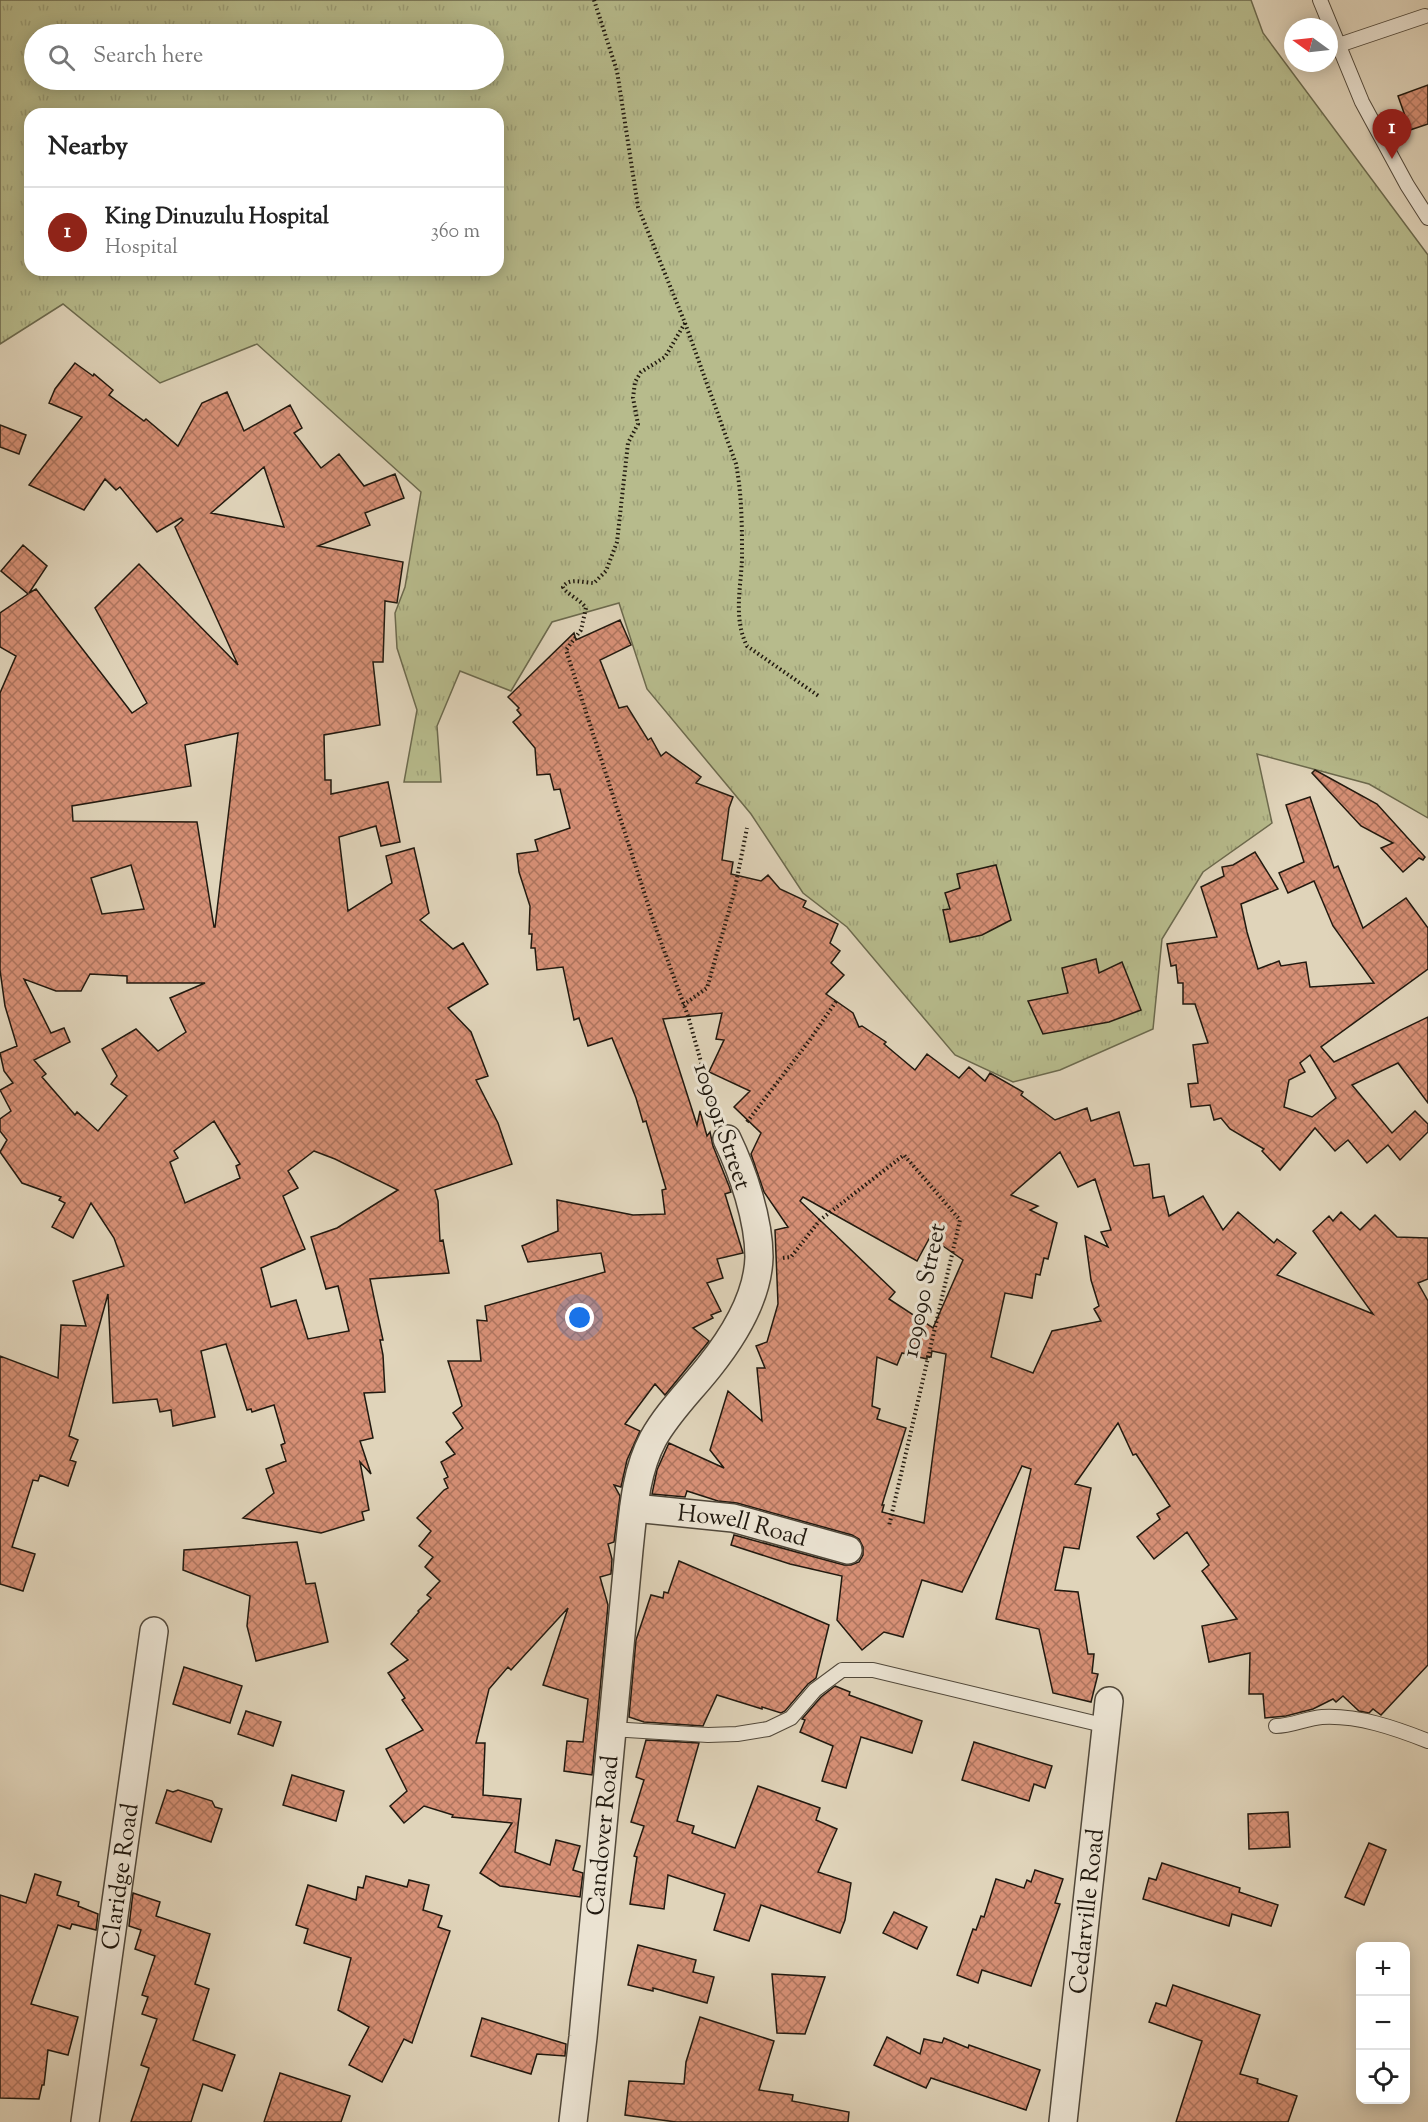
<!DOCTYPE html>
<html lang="en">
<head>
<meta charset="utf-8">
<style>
	:root { --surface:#fff; --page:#f2f2f2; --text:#222; --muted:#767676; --line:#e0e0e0; --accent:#8f2418 }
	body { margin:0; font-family:"Sorts Mill Goudy",serif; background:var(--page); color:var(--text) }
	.controls { position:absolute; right:18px; bottom:18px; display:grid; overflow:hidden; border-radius:12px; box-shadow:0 3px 15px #0003 }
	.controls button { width:54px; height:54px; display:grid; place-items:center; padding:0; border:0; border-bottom:2px solid var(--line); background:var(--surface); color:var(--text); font:30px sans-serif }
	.compass { position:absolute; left:1284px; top:18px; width:54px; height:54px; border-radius:50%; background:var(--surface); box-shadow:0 3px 15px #0003; rotate:285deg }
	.you { position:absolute; left:580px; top:1318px; width:21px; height:21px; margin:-15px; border:4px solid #fff; border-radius:50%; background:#1a73e8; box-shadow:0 0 0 9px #1a73e833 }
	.badge { display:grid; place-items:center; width:39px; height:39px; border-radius:50%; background:var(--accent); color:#fff; font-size:20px; font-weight:700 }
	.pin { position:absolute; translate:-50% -50px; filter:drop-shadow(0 2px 3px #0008) }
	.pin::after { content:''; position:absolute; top:32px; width:21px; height:18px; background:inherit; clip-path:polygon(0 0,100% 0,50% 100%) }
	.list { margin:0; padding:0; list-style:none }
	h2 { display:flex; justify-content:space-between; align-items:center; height:78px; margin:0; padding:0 24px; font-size:26px }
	h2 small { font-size:20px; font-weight:400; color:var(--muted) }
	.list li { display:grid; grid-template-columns:39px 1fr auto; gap:18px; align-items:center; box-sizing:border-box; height:90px; padding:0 24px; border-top:2px solid var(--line) }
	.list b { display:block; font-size:22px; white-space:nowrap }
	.list p { margin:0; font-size:20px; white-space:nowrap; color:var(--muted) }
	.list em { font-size:20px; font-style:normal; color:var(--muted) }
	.icon { flex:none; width:33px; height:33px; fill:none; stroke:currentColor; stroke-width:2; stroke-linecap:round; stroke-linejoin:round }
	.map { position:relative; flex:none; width:1428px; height:2122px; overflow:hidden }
	.search { position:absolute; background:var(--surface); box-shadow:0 3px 15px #0003; left:24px; top:24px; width:480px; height:66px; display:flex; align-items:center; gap:15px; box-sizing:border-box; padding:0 21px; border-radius:33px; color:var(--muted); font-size:22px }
	.panel { position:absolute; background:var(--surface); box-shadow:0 3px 15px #0003; left:24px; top:108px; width:480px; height:168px; border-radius:18px }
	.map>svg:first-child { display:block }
</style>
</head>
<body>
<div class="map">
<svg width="1428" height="2122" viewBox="0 0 1428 2122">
	<defs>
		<pattern id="grass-tufts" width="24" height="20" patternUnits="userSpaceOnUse" patternTransform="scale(1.5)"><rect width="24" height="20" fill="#b7bb8c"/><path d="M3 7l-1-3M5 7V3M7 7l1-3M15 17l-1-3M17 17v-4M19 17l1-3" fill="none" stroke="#9da078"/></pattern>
		<pattern id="building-cross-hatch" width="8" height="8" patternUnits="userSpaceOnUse" patternTransform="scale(1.5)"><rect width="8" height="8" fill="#d79076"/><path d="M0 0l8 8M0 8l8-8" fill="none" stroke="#ae755f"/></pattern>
	</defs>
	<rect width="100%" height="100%" fill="#e0d4ba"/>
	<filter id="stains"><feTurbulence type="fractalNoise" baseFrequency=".00333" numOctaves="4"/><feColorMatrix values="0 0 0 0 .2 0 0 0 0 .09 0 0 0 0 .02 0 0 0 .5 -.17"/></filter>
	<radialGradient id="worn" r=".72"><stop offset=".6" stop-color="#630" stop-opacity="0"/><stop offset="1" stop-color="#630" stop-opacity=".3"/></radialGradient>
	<path fill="url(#grass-tufts)" stroke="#6c6a4e" stroke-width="1.5" fill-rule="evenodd" d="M0 0H1251L1263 33 1428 255V818L1369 784 1257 754 1272 823 1203 872 1162 939 1153 1029 1060 1070 1013 1082 955 1055 847 927 803 893 751 814 647 689 619 603 552 622 511 691 460 671 437 726 441 782H404L417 710 397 648 395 613 405 587 421 492 257 344 160 383 63 304 0 344ZM34 34H494V80H34ZM30 114H498V270H30Z"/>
	<g fill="url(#building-cross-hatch)" stroke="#21190f" stroke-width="1.5" fill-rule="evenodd">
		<polygon points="1428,85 1428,124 1410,130 1398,96"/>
		<path d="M75 363 93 376 94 374 113 390 109 395 144 421 146 419 178 446 202 403 227 392 244 431 290 405 302 428 294 433 321 468 339 454 364 486 395 474 404 498 365 513 370 525 318 546 403 562 397 603 385 601 383 662H373L380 725 324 735 325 780H331V794L388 782 400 842 381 846 376 826 339 837 348 911 392 883 386 856 414 848 429 913 420 920 453 949 463 943 488 984 448 1008 471 1032 488 1076 476 1080 498 1123 512 1164 435 1190 438 1201 440 1241 443 1240 449 1273 370 1279 383 1340H380L383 1355 385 1392 364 1393 373 1438 360 1441 371 1474 360 1462 369 1510 362 1512 364 1520 321 1533 243 1518 274 1493 266 1469 286 1461 281 1445 285 1443 274 1405 252 1412 251 1409 247 1410 226 1344 201 1351 215 1417 173 1426 171 1410 160 1412 157 1399 113 1403 108 1294 69 1436 78 1440 70 1460 76 1462 68 1486 40 1475 38 1481 33 1480 12 1547 35 1554 23 1591 0 1584V1356L58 1378 61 1325 86 1326 73 1281 124 1266 114 1238 91 1203 73 1238 52 1227 65 1203 59 1200 61 1197 22 1183 0 1152 7 1140 0 1131V1119L11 1111 0 1090 13 1083 4 1071 0 1053 17 1046 5 1006 0 970V693L16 656 0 647V613L28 594 1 571 23 545 47 566 29 593 36 589 132 713 147 703 95 608 139 564 238 665 175 527 183 520 181 518 157 532 120 487 116 490 105 479 84 510 29 485 82 417 49 403 55 389ZM264 467 284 527 211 513ZM238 733 215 927H214L197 822 73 821 72 806 191 786 185 745ZM131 865 144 909 102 914 91 878ZM90 974 127 976V983H205L170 998 186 1032 158 1051 136 1029 102 1049 117 1076 111 1084 127 1096 98 1131 77 1112 75 1115 42 1077 46 1074 34 1060 70 1042 64 1028 51 1033 24 979 56 991H81ZM214 1121 240 1164 236 1166 240 1178 185 1203 170 1162 178 1158 174 1151ZM314 1151 335 1159 398 1190 337 1228 311 1237 326 1289 338 1286 349 1331 308 1339 296 1300 271 1307 261 1268 305 1249 283 1196 298 1188 288 1171Z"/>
		<polygon points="0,425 26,435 19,454 0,447"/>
		<path d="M620 620 631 645 600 660 619 708 627 706 648 740 651 738 661 756 666 752 701 777 696 783 733 797 729 808 722 860 733 862 731 874 761 881 768 875 780 889 806 901 803 907 838 924 830 943 840 951 831 963 844 975 826 994 853 1013 859 1027 862 1026 886 1042 884 1044 915 1070 927 1054 959 1078 969 1067 985 1081 990 1073 1023 1092 1021 1095 1055 1120 1087 1108 1091 1121 1119 1112 1134 1166 1149 1164 1153 1198 1164 1196 1169 1216 1203 1196 1223 1230 1238 1212 1274 1243 1277 1239 1296 1253 1277 1275 1373 1314 1313 1231 1329 1216 1333 1221 1341 1212 1360 1230 1375 1215 1397 1237 1428 1238V1279L1418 1283 1428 1301V1665L1381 1715 1373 1709 1369 1713 1359 1711 1343 1696 1336 1702 1333 1699 1313 1709 1286 1716 1265 1718 1263 1694H1249L1250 1653 1209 1662 1202 1626 1237 1619 1202 1571 1209 1565 1187 1532 1154 1559 1137 1537 1160 1519 1157 1514 1170 1506 1136 1454 1133 1455 1118 1423 1075 1484 1091 1488 1079 1549 1064 1547 1055 1590 1078 1592 1088 1654H1094L1092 1673 1098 1674 1091 1702 1053 1693 1039 1629 996 1619 1031 1469 1022 1466 962 1592 922 1580 903 1637 884 1632 862 1650 837 1620 842 1576 790 1564 731 1545 734 1535 844 1565H851L859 1562 863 1555V1547L859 1539 852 1535 737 1503 718 1501 687 1491 685 1497 652 1494 657 1470 669 1443 724 1468 710 1450 728 1391 762 1421 757 1368H765L756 1346 767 1342 778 1304 775 1230 788 1227 764 1192 751 1154 761 1133 734 1107 750 1091 709 1072 724 1040 716 1039 722 1013 663 1019 697 1125 700 1111 707 1136 710 1132 713 1146 729 1186 731 1192 725 1194 743 1253 717 1259 723 1278 707 1283 721 1311 711 1315 713 1318 693 1328 709 1341 665 1395 655 1384 625 1424 640 1431 627 1460 621 1487 614 1485 620 1496 614 1542 608 1544 612 1559 611 1574 600 1577 608 1605 592 1775 564 1771 567 1741 583 1742 588 1699 543 1685 568 1608 511 1670 508 1667 489 1689 476 1743H485L483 1795 521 1799 515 1852 550 1865 556 1840 580 1846 573 1870 583 1873 580 1897 500 1886 480 1873 512 1823 452 1817 453 1815 424 1806 404 1823 390 1806 407 1791 386 1749 423 1730 402 1700 405 1698 388 1673 408 1660 391 1644 419 1612 418 1611 431 1598 427 1595 440 1581 425 1567 433 1557 419 1546 431 1531 417 1518 444 1490 448 1488 444 1479 448 1477 441 1462 455 1454 446 1442 463 1428 453 1413 462 1406 448 1361H481L477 1320 487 1321 485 1306 605 1272 601 1253 528 1262 522 1246 558 1231 557 1200 633 1215 665 1214 662 1190 666 1189 646 1121 643 1122 636 1098 612 1038 588 1046 579 1018 574 1020 563 967 537 970 535 948H531L532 934H529L530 906 519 872 517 854 538 851 535 840 570 828 560 789 554 790 550 774 537 775 535 748 513 722 521 715 517 710 519 708 508 697 574 633 576 640ZM1060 1152 1078 1187 1095 1179 1111 1230 1101 1232 1108 1247 1085 1236 1091 1280 1099 1306 1094 1309 1101 1321 1052 1331 1033 1373 991 1357 1005 1293 1032 1298 1036 1274 1040 1275 1044 1258 1048 1259 1057 1223 1030 1210 1038 1206 1011 1195ZM803 1197 917 1261 930 1237 963 1260 933 1328 889 1299 895 1292 800 1201ZM932 1351 946 1354 924 1523 882 1512 884 1505H882L906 1428 877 1419 880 1409 872 1406 877 1357 897 1365 902 1353 927 1359V1356L931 1357Z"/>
		<polygon points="1315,770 1377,804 1425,857 1423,860 1419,858 1403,872 1381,848 1393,843 1361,826 1312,773"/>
		<path d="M1310 797 1334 868 1338 866 1363 928 1406 898 1428 928V969L1321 1047 1334 1062 1428 1017V1103L1398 1063 1352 1085 1392 1133 1415 1111 1428 1124V1132L1400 1160 1388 1145 1367 1163 1348 1140 1335 1151 1315 1128 1280 1170 1262 1151 1264 1149 1230 1129 1221 1118 1214 1120 1210 1105 1191 1107 1188 1084 1198 1083 1193 1045 1208 1043 1195 1004H1183V983H1178L1176 965 1171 966 1167 944 1217 937 1201 887 1224 876 1222 867 1233 865 1255 852 1278 889 1241 904 1247 932 1258 969 1279 961 1281 966 1306 962 1310 987 1374 983 1333 926 1314 881 1288 893 1279 873 1304 862 1286 805ZM1310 1055 1336 1098 1312 1117 1284 1107 1289 1080 1305 1072 1300 1063Z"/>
		<polygon points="996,865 1011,920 982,935 950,942 943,910 950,909 945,893 960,888 957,874"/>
		<polygon points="1096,959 1099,973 1122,962 1141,1010 1109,1022 1043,1034 1028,1001 1068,993 1062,968"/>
		<polygon points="297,1542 306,1584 315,1583 328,1642 256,1661 247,1626 250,1596 183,1570 184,1550"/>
		<polygon points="679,1561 829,1625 816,1678 808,1684 785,1711 781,1713 762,1707 762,1709 717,1695 703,1726 644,1722 629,1717 636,1640 651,1595 663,1598 664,1592 668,1593"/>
		<polygon points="184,1667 242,1686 230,1723 173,1704"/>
		<polygon points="835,1686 850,1692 849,1695 922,1721 912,1753 861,1737 846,1788 822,1781 833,1746 800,1732 805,1720 802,1719 821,1697"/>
		<polygon points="246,1711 281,1722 273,1746 238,1734"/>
		<polygon points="646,1740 699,1743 677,1821 694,1826 692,1833 735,1848 758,1786 820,1808 816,1820 837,1829 818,1872 851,1883 845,1920 840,1933 761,1905 749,1941 714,1930 725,1894 668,1875 664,1909 630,1904 637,1857 634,1856 644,1826 631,1822 644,1780 636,1777"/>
		<polygon points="974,1742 1052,1766 1045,1788 1034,1784 1029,1801 962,1780"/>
		<polygon points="292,1775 344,1791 336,1821 283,1805"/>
		<polygon points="167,1790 173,1792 178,1790 212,1801 215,1807 222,1809 211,1842 156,1823"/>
		<polygon points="1288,1812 1290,1847 1249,1849 1248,1814"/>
		<polygon points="1369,1843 1386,1850 1364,1905 1345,1897"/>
		<polygon points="1162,1863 1240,1888 1239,1892 1278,1905 1271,1926 1232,1914 1229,1926 1143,1899 1149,1878 1156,1880"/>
		<polygon points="1035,1870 1063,1879 1055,1903 1060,1904 1031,1986 982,1970 978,1983 957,1975 973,1929 976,1930 981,1916 984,1917 996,1879 1024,1888 1027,1880 1031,1882"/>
		<polygon points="35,1874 61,1882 57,1895 79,1902 78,1906 98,1914 96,1930 72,1924 70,1929 58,1925 31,2004 78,2017 68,2055 48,2050 44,2085 42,2085 39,2099 0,2098 0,1895 26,1903"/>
		<polygon points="366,1876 407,1887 409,1880 429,1885 423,1910 442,1916 438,1927 450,1931 412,2043 404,2039 382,2082 349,2065 369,2027 338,2010 351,1958 304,1943 308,1929 296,1925 308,1885 356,1900 358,1887 363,1888"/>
		<polygon points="133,1893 160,1902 156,1916 210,1934 195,1984 209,1989 193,2040 235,2055 222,2091 203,2084 191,2122 131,2122 149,2068 141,2065 157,2019 142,2014 148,1997 142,1995 155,1956 135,1949 141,1930 129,1926"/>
		<polygon points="894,1912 927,1927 917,1949 883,1933"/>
		<polygon points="638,1945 696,1960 693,1972 714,1977 707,2003 653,1988 653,1991 628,1985"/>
		<polygon points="772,1974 825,1977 805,2034 777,2033"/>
		<polygon points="1173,1985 1260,2015 1240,2074 1258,2079 1257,2083 1297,2096 1288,2122 1176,2122 1202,2041 1149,2022 1156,2003 1166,2006"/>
		<polygon points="700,2017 774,2041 759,2090 793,2095 792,2101 849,2112 848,2122 676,2122 625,2115 629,2081 684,2084 686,2062"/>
		<polygon points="482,2018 566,2044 565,2056 537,2054 531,2074 471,2056"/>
		<polygon points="887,2037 920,2054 924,2039 942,2043 944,2038 968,2048 969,2045 1040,2070 1026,2110 931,2078 926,2088 874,2065"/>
		<polygon points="280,2073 350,2096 341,2122 264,2122"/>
	</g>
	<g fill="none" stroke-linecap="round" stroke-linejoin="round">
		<defs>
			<g id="lane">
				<polyline points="1320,0 1362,102 1407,185 1428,218"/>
				<polyline points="1339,45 1425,16"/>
				<path d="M1276 1726C1292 1726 1307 1718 1322 1717 1358 1715 1395 1728 1428 1741"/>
				<polyline points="611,1729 708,1735 737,1734 768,1729 791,1718 815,1690 842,1670 873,1670 1107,1726"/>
			</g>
			<g id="street">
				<path id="s1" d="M634 1508 733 1518 848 1550"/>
				<path id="s2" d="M85 2122 154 1631"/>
				<path id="s3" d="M573 2122 583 2037 629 1550C633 1513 635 1473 653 1439 668 1412 690 1391 709 1367 733 1337 758 1297 759 1257 759 1220 743 1172 727 1139"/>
				<path id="s4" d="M1063 2122 1109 1701"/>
			</g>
		</defs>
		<use href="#lane" stroke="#51483a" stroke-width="16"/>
		<use href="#street" stroke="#51483a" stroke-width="30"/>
		<g stroke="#21190f" stroke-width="4" stroke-dasharray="1.5 3" stroke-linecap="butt">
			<path d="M594 0 617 71 638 207 685 323 736 464C742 495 742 527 742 558 741 588 733 618 747 646L820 697"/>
			<path d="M685 323 665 357 641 372 635 382 633 398 638 424 628 443 617 542 606 571 594 583C584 583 569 577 563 587 566 594 580 599 586 608L581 630 566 650 654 923 688 1016 716 1115"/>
			<polyline points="683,1005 707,988 734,893 747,828"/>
			<polyline points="747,1122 809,1041 837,1000"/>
			<polyline points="783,1258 791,1257 820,1220 904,1155 960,1220 889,1526"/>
		</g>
		<use href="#lane" stroke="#ebe3d2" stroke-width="14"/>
		<use href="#street" stroke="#ebe3d2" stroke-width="27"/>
	</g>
	<g text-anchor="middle" stroke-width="6" stroke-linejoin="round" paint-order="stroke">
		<g font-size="24" fill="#21190f" stroke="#ebe3d2">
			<text transform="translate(723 1126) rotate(71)" y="8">109091 Street</text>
			<text transform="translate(923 1290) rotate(-78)" y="8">109090 Street</text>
			<text dy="8" stroke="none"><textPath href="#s1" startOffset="110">Howell Road</textPath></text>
			<text dy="8" stroke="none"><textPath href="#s3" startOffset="288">Candover Road</textPath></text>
			<text dy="8" stroke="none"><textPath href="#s2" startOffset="248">Claridge Road</textPath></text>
			<text dy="8" stroke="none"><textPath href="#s4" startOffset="212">Cedarville Road</textPath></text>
		</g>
	</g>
	<rect width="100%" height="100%" filter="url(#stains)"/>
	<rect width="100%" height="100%" fill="url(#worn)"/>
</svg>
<div class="controls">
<button>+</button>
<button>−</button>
<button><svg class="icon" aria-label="locate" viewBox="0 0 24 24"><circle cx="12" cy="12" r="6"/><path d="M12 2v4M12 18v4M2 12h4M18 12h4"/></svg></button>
</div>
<svg class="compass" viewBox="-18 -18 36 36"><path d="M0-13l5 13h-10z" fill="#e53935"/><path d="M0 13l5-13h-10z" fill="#767676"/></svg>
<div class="you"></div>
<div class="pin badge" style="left:1392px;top:159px">1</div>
<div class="search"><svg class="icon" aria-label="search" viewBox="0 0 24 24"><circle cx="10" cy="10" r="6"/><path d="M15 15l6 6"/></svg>Search here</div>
<section class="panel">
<h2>Nearby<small></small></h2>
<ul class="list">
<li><span class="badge">1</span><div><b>King Dinuzulu Hospital</b><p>Hospital</p></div><em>360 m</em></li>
</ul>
</section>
</div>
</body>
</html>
